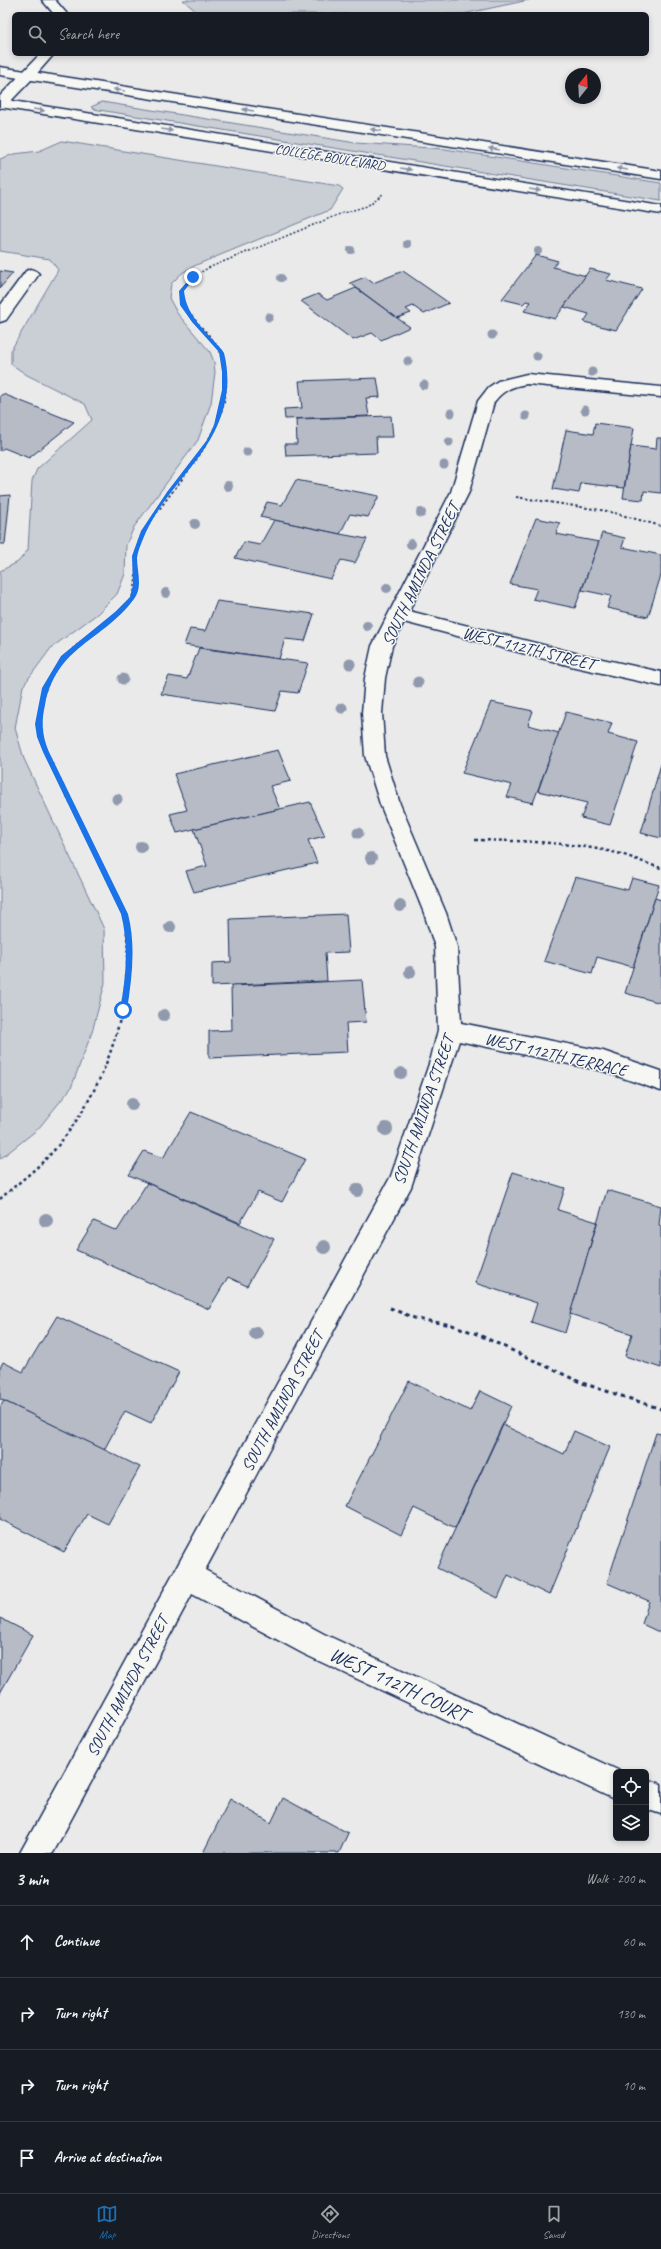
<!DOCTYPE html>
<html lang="en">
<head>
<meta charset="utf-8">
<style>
	:root { --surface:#171b24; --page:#20242c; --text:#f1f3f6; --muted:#9ea1a6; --line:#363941; --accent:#1f6fb2 }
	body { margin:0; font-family:Caveat,sans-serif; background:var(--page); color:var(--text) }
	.controls { position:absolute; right:12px; bottom:12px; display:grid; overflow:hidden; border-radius:6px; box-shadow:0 2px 6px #0003 }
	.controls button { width:36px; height:36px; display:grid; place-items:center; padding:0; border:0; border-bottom:1px solid var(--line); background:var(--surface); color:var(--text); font:20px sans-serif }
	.compass { position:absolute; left:565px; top:68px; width:36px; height:36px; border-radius:50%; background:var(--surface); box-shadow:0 2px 6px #0003; rotate:18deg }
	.stop { position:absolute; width:12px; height:12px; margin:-9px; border:3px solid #1a73e8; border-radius:50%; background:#fff }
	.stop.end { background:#1a73e8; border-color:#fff; box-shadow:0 1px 4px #0008 }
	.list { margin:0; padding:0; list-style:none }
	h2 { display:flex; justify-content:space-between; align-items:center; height:52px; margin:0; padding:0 16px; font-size:17px }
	h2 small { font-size:13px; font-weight:400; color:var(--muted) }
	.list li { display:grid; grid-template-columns:26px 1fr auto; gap:12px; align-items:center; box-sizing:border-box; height:72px; padding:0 16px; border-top:1px solid var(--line) }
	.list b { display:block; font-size:15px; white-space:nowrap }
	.list em { font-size:13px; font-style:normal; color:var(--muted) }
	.icon { flex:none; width:22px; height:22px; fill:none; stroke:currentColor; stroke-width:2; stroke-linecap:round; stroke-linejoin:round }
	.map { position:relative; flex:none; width:661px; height:1853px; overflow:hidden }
	.search { position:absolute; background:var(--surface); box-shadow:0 2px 6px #0003; left:12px; right:12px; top:12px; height:44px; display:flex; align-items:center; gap:10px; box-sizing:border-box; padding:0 14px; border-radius:6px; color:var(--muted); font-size:15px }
	.sheet { height:340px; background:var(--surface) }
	nav { display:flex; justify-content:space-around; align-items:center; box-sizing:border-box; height:56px; border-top:1px solid var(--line); background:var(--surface); font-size:11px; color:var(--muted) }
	nav a { display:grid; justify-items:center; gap:2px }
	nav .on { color:var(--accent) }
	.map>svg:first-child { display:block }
</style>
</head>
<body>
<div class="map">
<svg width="661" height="1853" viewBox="0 0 661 1853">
	<rect width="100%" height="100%" fill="#e9eae9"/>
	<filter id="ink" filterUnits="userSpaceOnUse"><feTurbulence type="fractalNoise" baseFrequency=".025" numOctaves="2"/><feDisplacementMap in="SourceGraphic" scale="8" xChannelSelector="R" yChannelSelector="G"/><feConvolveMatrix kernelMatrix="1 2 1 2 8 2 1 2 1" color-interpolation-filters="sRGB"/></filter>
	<g filter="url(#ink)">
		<g fill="#caced5" stroke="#727e9a">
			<polygon points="183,0 529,0 463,14 199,14"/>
			<polygon points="102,102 356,143 445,149 661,183 661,201 93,109 91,107"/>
			<polygon points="62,141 339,186 343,189 330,210 196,265 182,273 171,284 169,298 177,313 210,352 214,362 215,372 211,403 198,440 134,527 126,545 125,574 117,594 97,614 51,648 23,686 15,728 24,759 104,929 105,983 92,1032 71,1088 38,1129 0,1159 0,571 18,562 28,550 32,481 37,469 92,420 85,404 27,375 11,364 11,350 58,270 50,259 0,251 0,159 14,154 39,151"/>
		</g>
		<g fill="#b6bbc6" stroke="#1b2f5e">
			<polygon points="536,255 558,261 553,267 586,276 555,319 524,311 531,302 526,301 523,304 502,299"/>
			<polygon points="590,269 611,274 606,280 642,289 616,330 584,322 589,314 564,307"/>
			<polygon points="0,271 13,273 0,288"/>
			<polygon points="403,271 449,303 424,314 413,306 406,309 411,313 397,318 350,283 365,277 373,283"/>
			<polygon points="356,288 397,318 410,327 381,340 372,333 353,340 301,301 318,294 327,300"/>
			<polygon points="377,378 380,397 366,398 369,416 285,419 284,409 302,408 299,381"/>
			<polygon points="3,394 74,422 29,458 4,448 0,451 0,396"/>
			<polygon points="391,416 393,437 376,437 377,453 286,456 285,444 297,444 296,419"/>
			<polygon points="595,423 634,428 624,488 581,483 579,493 553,489 566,430 593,434"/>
			<polygon points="657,438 661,438 661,493 644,491 643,500 623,498 631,446 656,449"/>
			<polygon points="296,480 379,496 368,517 350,514 340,534 260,517 267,502 282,505"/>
			<polygon points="10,495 5,544 0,544 0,496"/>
			<polygon points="536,518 560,523 556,534 599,542 575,608 533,599 537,589 510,584"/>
			<polygon points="274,520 340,534 367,539 355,563 341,560 331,579 235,558 244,542 260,545"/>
			<polygon points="602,533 625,538 622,547 661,555 661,575 648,617 607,608 611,596 582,590"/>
			<polygon points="217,601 314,614 305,641 285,639 279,659 184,645 190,629 205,631"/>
			<polygon points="199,648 279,659 308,663 298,693 282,691 275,711 161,694 169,676 187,679"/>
			<polygon points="491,702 533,711 528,725 559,733 533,803 507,797 512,785 462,773"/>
			<polygon points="566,712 612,723 608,734 638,742 610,825 581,818 587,803 538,791"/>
			<polygon points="278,750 291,781 270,786 280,809 177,833 170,814 187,810 174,774"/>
			<polygon points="661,764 661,838 641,833"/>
			<polygon points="310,802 325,836 308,840 317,863 194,892 186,871 207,866 194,829"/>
			<polygon points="575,877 628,890 632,878 659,885 633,967 597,957 592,974 544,961"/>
			<polygon points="655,898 661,900 661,1003 625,993"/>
			<polygon points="346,914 349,952 325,953 327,981 212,986 212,963 231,962 230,919"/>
			<polygon points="362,980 366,1022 346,1023 348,1052 209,1058 209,1031 232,1030 231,986"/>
			<polygon points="191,1112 305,1159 282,1202 258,1192 240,1223 129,1175 144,1151 163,1158"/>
			<polygon points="513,1172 565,1188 558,1210 597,1222 565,1333 531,1322 537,1303 475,1283"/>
			<polygon points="147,1183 274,1239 247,1286 228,1277 209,1309 76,1250 94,1221 117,1231"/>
			<polygon points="607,1190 661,1206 659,1225 661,1226 661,1368 625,1356 632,1334 570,1314"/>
			<polygon points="57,1316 179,1372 151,1423 125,1411 104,1450 0,1399 0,1368 3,1362 23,1372"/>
			<polygon points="409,1381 470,1411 480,1391 511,1406 455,1528 414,1508 401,1535 345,1506"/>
			<polygon points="4,1401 140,1467 108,1524 87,1514 64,1552 0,1519 0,1407"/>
			<polygon points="503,1425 564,1454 574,1431 610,1447 549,1595 508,1575 498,1598 437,1568"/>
			<polygon points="656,1433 661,1434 661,1633 642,1624 649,1601 607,1583"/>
			<polygon points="0,1618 33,1635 0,1693"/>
			<polygon points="283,1798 348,1833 339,1853 203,1853 230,1799 271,1823"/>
		</g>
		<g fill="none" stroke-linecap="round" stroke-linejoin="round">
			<defs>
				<g id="service">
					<polygon points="42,0 55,0 67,14 54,14"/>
					<polygon points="40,54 54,54 33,78 23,78 21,75 23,72"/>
				</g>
				<g id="minor">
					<polygon points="28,71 35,75 33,78 5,107 0,108 0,96 23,72"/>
					<polygon points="31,269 36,271 39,274 6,320 0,322 0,306 26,271"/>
					<path d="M527 374 661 387V397L527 384C513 386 503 390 494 402L469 492 409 611 575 653 661 672V686L575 667 404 622 392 646 385 678 382 713 385 756 400 804 446 913 457 947 461 1023 603 1051 661 1071V1091L603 1071 459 1041 411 1187 205 1570 324 1634 622 1772H616V1800L304 1654 192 1594 53 1853H20L391 1176 431 1058 438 1030 435 947 424 913 380 804 365 756 362 713 365 678 372 646 451 492 478 401 489 387 498 381Z"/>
					<polygon points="646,1779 661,1784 661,1814 646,1809"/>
				</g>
				<g id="secondary">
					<polygon points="0,67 661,171 661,179 0,75"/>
					<polygon points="0,99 661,206 661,214 0,107"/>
				</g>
			</defs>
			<use href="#service" stroke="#1b2f5e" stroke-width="3"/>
			<use href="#minor" stroke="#1b2f5e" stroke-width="3"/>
			<use href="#secondary" stroke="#1b2f5e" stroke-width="3"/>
			<polyline stroke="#1b2f5e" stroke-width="1.5" stroke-dasharray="2 2" stroke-linecap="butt" points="191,316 183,305 181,291 193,277 208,268 340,214 367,206 383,194"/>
			<g stroke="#1b2f5e" stroke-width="2" stroke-dasharray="2.5 2.5" stroke-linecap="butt">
				<polyline points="516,497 607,511 661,526"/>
				<path d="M40 715C43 672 71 648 104 624 113 617 125 610 131 599 141 582 131 558 141 537 168 487 237 431 224 369 223 363 223 356 220 351 213 338 200 327 191 315"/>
			</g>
			<g stroke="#1b2f5e" stroke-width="2.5" stroke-dasharray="3 3" stroke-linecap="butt">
				<path d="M475 840C523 841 574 842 621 854 634 858 647 864 661 868"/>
				<path d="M0 1199C20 1181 43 1165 60 1143 111 1079 136 996 125 914L46 752 42 740 40 714"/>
			</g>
			<polyline stroke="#1b2f5e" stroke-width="3" stroke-dasharray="4 4" stroke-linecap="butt" points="390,1308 417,1319 452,1325 477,1334 582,1383 661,1409"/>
			<use href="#service" fill="#f6f6f2" fill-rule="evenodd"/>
			<use href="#minor" fill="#f6f6f2" fill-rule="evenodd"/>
			<use href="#secondary" fill="#f6f6f2" fill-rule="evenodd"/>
		</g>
		<g fill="#9099ad">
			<circle cx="407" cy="244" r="4"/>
			<circle cx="351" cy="250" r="4"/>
			<circle cx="538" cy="251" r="4"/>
			<circle cx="281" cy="278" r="4"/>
			<circle cx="269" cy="317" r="4.5"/>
			<circle cx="492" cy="335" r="4.5"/>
			<circle cx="537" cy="356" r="4.5"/>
			<circle cx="408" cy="361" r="4.5"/>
			<circle cx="592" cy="372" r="4.5"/>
			<circle cx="424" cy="385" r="4.5"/>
			<circle cx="585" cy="410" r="4.5"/>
			<circle cx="451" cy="413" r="4.5"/>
			<circle cx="526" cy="416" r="4.5"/>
			<circle cx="449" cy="442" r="4.5"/>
			<circle cx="247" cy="452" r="4.5"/>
			<circle cx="444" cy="465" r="4.5"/>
			<circle cx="228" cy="486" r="5"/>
			<circle cx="421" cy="513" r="5"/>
			<circle cx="195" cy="524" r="5"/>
			<circle cx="411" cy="544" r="5"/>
			<circle cx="387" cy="588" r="5"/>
			<circle cx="166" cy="593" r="5"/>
			<circle cx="367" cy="626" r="5"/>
			<circle cx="350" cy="664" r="5.5"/>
			<circle cx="123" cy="679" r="5.5"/>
			<circle cx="418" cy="682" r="5.5"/>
			<circle cx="342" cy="708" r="5.5"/>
			<circle cx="117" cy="799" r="5.5"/>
			<circle cx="358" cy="833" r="5.5"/>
			<circle cx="141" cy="847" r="6"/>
			<circle cx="371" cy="858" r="6"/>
			<circle cx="400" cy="906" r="6"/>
			<circle cx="170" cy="927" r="6"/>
			<circle cx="410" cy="972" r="6"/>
			<circle cx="164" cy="1015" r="6"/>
			<circle cx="401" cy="1073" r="6"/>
			<circle cx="132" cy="1104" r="6"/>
			<circle cx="386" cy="1129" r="7"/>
			<circle cx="357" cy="1190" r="7"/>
			<circle cx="46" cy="1220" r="7"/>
			<circle cx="324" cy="1247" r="7"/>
			<circle cx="256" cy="1333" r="7"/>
		</g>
		<defs><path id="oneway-solid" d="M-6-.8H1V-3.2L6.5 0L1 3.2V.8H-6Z"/></defs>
		<g fill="#8892a8">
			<use href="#oneway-solid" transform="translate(119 90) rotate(-171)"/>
			<use href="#oneway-solid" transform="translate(39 110) rotate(9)"/>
			<use href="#oneway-solid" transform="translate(248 110) rotate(-171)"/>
			<use href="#oneway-solid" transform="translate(167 130) rotate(9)"/>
			<use href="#oneway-solid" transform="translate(376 130) rotate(-171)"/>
			<use href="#oneway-solid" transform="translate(494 149) rotate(-171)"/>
			<use href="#oneway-solid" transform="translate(406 169) rotate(9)"/>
			<use href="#oneway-solid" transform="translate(622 169) rotate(-171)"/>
			<use href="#oneway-solid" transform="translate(535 190) rotate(9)"/>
		</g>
	</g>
	<path fill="#1a73e8" d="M193 275 195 277 184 291C186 312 200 326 214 341 217 345 222 349 224 353 227 364 228 378 227 389 221 451 170 480 146 532 143 539 138 550 137 558 137 571 143 587 134 599 103 641 56 646 45 705 41 723 42 735 49 752L128 914C136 946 132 977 127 1010L123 1012 120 1010C126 977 129 946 121 914L43 752 37 737 35 724 42 688 61 656 115 612 130 597 133 585 132 556 141 531 167 492 207 440 214 425 222 390V372L219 352 192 322 180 305 179 291Z"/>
	<g text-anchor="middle" stroke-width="3" stroke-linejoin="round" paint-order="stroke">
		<g font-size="14" fill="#1b2f5e" stroke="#f6f6f2">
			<text transform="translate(330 157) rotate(9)" y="5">COLLEGE BOULEVARD</text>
		</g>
		<g font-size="17" fill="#1b2f5e" stroke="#f6f6f2">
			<text transform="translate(420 574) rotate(-64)" y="6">SOUTH AMINDA STREET</text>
			<text transform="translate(529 648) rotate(14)" y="6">WEST 112TH STREET</text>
			<text transform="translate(556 1054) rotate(13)" y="6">WEST 112TH TERRACE</text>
			<text transform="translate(423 1110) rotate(-71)" y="6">SOUTH AMINDA STREET</text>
			<text transform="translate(282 1401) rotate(-62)" y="6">SOUTH AMINDA STREET</text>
			<text transform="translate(127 1686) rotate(-62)" y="6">SOUTH AMINDA STREET</text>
		</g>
		<g font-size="20" fill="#1b2f5e" stroke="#f6f6f2">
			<text transform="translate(399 1684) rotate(25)" y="7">WEST 112TH COURT</text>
		</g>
	</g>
</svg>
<div class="controls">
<button><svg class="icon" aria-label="locate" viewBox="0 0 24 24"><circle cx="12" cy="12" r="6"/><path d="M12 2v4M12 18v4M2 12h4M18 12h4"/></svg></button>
<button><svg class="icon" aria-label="layers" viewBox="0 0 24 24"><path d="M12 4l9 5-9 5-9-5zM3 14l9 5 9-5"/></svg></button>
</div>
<svg class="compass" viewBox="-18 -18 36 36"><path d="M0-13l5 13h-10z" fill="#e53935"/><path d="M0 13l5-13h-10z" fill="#9ea1a6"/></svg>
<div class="stop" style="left:123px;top:1010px"></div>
<div class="stop end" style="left:193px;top:277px"></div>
<div class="search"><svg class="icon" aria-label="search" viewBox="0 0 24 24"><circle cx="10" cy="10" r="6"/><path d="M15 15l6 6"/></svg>Search here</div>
</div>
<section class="sheet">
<h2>3 min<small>Walk · 200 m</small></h2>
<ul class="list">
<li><svg class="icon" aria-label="ahead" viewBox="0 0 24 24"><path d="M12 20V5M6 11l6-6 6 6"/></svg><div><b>Continue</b></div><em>60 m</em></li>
<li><svg class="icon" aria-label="right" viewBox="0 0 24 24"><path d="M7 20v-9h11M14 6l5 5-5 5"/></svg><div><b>Turn right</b></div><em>130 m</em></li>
<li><svg class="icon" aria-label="right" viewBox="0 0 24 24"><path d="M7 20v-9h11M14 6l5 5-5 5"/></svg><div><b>Turn right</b></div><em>10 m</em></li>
<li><svg class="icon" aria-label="arrive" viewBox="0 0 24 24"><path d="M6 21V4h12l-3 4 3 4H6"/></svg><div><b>Arrive at destination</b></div></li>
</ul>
</section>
<nav>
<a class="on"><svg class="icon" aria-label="map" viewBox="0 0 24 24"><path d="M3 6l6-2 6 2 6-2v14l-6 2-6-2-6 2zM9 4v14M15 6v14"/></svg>Map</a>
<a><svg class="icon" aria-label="directions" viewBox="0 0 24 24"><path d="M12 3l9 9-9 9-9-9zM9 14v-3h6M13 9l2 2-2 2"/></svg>Directions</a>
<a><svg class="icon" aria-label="saved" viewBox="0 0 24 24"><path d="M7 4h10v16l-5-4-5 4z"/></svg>Saved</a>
</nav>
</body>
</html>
